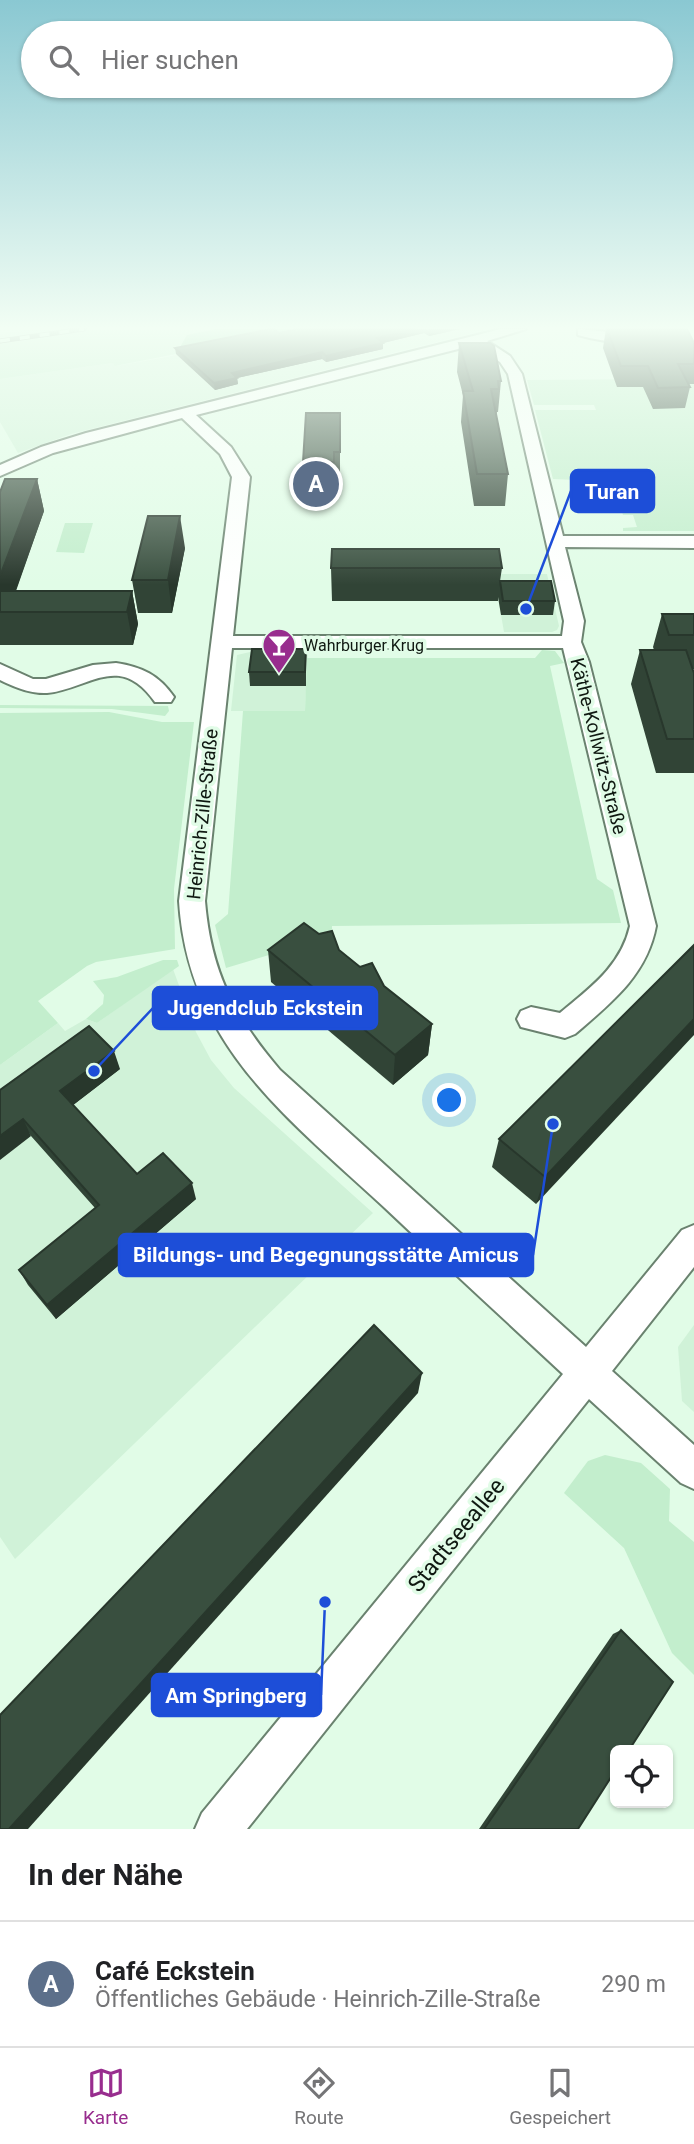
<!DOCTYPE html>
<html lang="de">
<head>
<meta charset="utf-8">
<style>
	:root { --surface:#fff; --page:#f6f6f6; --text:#202124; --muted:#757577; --line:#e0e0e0; --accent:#982d8e }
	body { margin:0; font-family:Roboto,sans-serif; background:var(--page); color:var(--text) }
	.controls { position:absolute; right:21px; bottom:21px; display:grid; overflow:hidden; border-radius:10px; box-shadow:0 2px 5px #0004 }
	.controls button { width:63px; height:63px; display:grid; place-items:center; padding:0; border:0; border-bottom:2px solid var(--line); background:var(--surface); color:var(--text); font:35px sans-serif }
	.you { position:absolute; left:450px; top:1101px; width:24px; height:24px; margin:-18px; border:5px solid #fff; border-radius:50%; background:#1a73e8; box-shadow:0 0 0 10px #1a73e833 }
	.badge { display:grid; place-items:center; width:46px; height:46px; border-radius:50%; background:var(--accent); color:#fff; font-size:23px; font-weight:700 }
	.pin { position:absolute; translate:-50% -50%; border:4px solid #fff; box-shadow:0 2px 7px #0006 }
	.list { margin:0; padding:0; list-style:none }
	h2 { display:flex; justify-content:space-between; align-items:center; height:91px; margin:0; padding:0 28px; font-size:30px }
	h2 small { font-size:23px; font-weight:400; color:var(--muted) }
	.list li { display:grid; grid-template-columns:46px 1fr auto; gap:21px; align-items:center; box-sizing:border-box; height:126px; padding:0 28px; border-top:2px solid var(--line) }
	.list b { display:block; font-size:26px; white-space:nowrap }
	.list p { margin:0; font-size:23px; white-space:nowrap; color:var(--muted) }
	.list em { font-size:23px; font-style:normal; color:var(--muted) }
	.icon { flex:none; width:38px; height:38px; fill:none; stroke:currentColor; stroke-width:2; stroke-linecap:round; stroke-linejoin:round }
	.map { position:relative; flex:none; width:694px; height:1829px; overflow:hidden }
	.search { position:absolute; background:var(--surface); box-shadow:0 2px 5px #0004; left:21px; right:21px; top:21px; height:77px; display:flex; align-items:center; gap:18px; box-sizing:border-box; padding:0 24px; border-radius:38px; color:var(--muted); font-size:26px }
	.sheet { height:217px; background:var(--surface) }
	nav { display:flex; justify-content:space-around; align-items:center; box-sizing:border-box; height:98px; border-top:2px solid var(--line); background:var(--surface); font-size:19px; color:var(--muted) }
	nav a { display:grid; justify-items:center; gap:4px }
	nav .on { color:var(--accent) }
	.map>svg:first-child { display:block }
</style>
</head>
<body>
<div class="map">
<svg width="694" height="1829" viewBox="0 0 694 1829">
	<rect width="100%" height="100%" fill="#e1fce7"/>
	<g fill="#d0f2d8">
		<polygon points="35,329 118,329 0,347 0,334"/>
		<polygon points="323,329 488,329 71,434 18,453 0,422 0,379 113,363 116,366"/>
		<polygon points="494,574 547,574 559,626 557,630 552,632 504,632"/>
		<polygon points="308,651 305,711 231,711 237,655 250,652"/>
		<polygon points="173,969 196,1032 211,1060 234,1088 373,1213 15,1559 0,1537 0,1065 58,1023 65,1031 86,1019 97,1023"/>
		<polygon points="694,1325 694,1412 682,1401 678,1347"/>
	</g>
	<g fill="#c3eecd">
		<polygon points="100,329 215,329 204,331 179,346 176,354 115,366 113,363 0,379 0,344"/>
		<polygon points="671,379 694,384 694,531 623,531 623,528 637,527 633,515 623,515 622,512 630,511 620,482 553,479 535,410 596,410 594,405 534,405 527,380"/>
		<polygon points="65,523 93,523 84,553 56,552"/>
		<polygon points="542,650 555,651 564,663 550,666 597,879 613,890 621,923 332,926 332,936 226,968 215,925 228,914 243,711 305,711 307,658 535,658"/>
		<polygon points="0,705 168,706 169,711 165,716 112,709 0,708"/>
		<polygon points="109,712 162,722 194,722 174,889 175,949 96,962 87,966 38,1001 58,1023 0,1065 0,713"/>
		<polygon points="163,960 177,960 179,966 97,1023 86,1019 103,1004 104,995 93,981 117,977"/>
		<polygon points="605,1455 641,1463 670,1489 669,1521 694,1542 694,1675 672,1653 624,1548 564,1493 588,1461"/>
	</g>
	<polygon fill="#7ac28e" points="215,329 323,329 176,354 187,335"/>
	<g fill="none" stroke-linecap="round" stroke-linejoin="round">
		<defs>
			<g id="street">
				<path d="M501 329H526L487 341 510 356 522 374 563 536H694V548L565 547 584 621 581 642 589 662 656 926C647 975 611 1003 575 1034L565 1038 521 1027 517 1019 521 1011 531 1007 560 1013C590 988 621 966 630 926L563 648H232L205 901C211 972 234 1016 280 1070L586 1347 682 1230 694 1225V1267L612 1371 694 1445V1489L681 1483 589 1399 247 1829H195L202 1813 563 1374C504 1319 444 1264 385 1208 287 1117 188 1045 179 901L232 477 220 454 182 418 53 453 0 476V465L41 447 86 433ZM474 345 500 362 508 374 564 621 562 636H233L250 477 231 447 196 415Z"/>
				<path d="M578 329 631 334 685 329C663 350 605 343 578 335Z"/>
				<path d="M116 663C142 667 159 675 174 697L171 702H155C119 651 89 689 47 693 31 694 14 687 0 680V664L33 679H46L93 665Z"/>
			</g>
		</defs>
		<use href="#street" stroke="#6a826f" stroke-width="4"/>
		<use href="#street" fill="#fff" fill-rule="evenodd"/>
		<defs>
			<polyline id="rail" points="0,341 84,329"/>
		</defs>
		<use href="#rail" stroke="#546357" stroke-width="5"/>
		<use href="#rail" stroke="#e1fce7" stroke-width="3.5" stroke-dasharray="10" stroke-linecap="butt"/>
	</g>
	<g fill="#314436">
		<polygon points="297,329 460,329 429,336 424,333 383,343 383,349 326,362 322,359 237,378 238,384 215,390 176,354 175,348 279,333"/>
		<polygon points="606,329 687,329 694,343 694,384 689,384 690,387 685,408 653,409 643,387 617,387 603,348"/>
		<polygon points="459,343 501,381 498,412 497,412 496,415 508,474 505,506 474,506 461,422 463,395 457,372"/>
		<polygon points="340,413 340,484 334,484 334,494 304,494 303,462"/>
		<polygon points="586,475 632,505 630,512 593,512 584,482"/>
		<polygon points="37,479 44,511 16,591 132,591 138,624 133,645 0,645 0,492"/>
		<polygon points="185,548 172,613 138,613 132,580"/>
		<polygon points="331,568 502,568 500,581 555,601 553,615 501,615 498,597 498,601 332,601"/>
		<polygon points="662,614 694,614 694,669 692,669 694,673 694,773 656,773 631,684 640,650 654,650 653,647"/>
		<polygon points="306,649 306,686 250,686 249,672"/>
		<polygon points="694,945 536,1204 492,1167 499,1139"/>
		<polygon points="268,950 339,950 432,1024 428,1055 393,1085 271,982"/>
		<polygon points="120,1069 73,1105 137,1174 196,1199 56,1319 28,1285 19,1270 95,1208 31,1136 0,1090"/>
		<polygon points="621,1630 578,1829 479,1829 613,1634"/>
	</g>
	<g fill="#28372c">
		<polygon points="416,329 425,329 424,333 383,343 383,349 326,362 326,356 377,338"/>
		<polygon points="434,329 460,329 429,336 429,330"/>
		<polygon points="322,352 322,359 237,378 238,384 215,390 214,383 232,373"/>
		<polygon points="37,479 44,511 8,612 0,610 0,576"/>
		<polygon points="180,516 185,548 172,613 168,580"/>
		<polygon points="132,591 138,624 133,645 127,612"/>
		<polygon points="694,1019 694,1035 536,1204 545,1177"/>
		<polygon points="432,1024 428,1055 393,1085 395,1055"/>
		<polygon points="114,1051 120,1069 68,1109 60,1091"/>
		<polygon points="23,1119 31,1136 0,1160 0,1136"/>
		<polygon points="192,1183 196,1199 56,1319 47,1305"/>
		<polygon points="422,1373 418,1393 28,1829 9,1829"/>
	</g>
	<g fill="#394f3f" stroke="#28372c" stroke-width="2">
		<polygon points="271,329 274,329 279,333 297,329 416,329 377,338 383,343 326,356 322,352 232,373 237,378 214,383 175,348"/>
		<polygon points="607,329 687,329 694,343 694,364 678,364 690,387 658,388 648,366 621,366"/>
		<polygon points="459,343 490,343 494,346 501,381 498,381 499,389 491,389 508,474 477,474 463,391 473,391"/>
		<polygon points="306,413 340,413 340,452 334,452 334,462 303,462"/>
		<polygon points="5,479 37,479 0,576 0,492"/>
		<polygon points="148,516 180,516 168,580 132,580"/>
		<polygon points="332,549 499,549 502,568 331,568"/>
		<polygon points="500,581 551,581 555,601 503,601"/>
		<polygon points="0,591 132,591 127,612 0,612"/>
		<polygon points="662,614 694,614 694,635 669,635"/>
		<polygon points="252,649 306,649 305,672 249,672"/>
		<polygon points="640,650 686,650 694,673 694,739 667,739"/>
		<polygon points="304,923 319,934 332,931 339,950 360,967 372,963 384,986 432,1024 395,1055 268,950"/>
		<polygon points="694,945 694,1019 545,1177 499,1139"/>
		<polygon points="89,1026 114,1051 60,1091 137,1174 163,1153 192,1183 47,1305 19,1270 99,1205 23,1119 0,1136 0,1090"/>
		<polygon points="374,1325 422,1373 9,1829 0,1829 0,1715"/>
		<polygon points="621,1630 673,1682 629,1750 615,1750 615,1771 578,1829 484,1829"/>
	</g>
	<linearGradient id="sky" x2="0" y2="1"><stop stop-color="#8ac8d2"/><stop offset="0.56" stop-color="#f2fef4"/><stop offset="1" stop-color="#f2fef4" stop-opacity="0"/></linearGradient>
	<rect width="694" height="585" fill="url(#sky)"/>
	<defs>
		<symbol id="bar-pin" viewBox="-11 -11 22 30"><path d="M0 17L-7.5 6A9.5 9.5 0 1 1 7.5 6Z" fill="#982d8e" stroke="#e1fce7"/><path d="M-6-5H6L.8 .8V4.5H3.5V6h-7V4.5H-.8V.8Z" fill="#fff"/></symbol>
	</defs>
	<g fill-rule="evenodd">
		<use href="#bar-pin" x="260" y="626" width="38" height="52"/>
	</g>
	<g text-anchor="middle" stroke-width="7" stroke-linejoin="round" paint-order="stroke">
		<g font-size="16" fill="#0f1811" stroke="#e1fce7" text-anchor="start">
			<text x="304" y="651">Wahrburger Krug</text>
		</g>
		<g font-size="19" fill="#0f1811" stroke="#e1fce7">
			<text transform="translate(599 746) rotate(76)" y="7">Käthe-Kollwitz-Straße</text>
			<text transform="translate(202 814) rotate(-84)" y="7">Heinrich-Zille-Straße</text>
		</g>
		<g font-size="23" fill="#0f1811" stroke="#e1fce7">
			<text transform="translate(456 1535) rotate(-51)" y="8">Stadtseeallee</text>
		</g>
	</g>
	<path fill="none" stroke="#1d4ed8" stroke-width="2.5" d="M526 609L571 491M94 1071L153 1008M553 1124L533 1255M325 1602L321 1695"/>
	<g fill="#1d4ed8" stroke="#e1fce7" stroke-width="2.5">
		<circle cx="526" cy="609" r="7"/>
		<circle cx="94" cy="1071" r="7"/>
		<circle cx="553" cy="1124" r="7"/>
		<circle cx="325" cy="1602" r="7"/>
	</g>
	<g fill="#1d4ed8" stroke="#1d4ed8" stroke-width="2.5">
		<rect x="571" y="470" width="83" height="42" rx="7"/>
		<rect x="153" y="987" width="224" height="42" rx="7"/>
		<rect x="119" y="1234" width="414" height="42" rx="7"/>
		<rect x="152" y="1674" width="169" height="42" rx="7"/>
	</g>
	<g font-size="21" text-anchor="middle" font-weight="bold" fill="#fff">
		<text x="612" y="499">Turan</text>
		<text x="265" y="1015">Jugendclub Eckstein</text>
		<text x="326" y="1262">Bildungs- und Begegnungsstätte Amicus</text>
		<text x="236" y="1703">Am Springberg</text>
	</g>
</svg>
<div class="controls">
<button><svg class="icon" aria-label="locate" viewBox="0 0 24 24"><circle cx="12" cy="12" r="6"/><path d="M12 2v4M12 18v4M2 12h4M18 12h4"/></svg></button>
</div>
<div class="you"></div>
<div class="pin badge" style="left:316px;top:484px;background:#5c6f8a">A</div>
<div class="search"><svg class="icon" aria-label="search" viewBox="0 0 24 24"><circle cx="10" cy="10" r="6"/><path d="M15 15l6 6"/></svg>Hier suchen</div>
</div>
<section class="sheet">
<h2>In der Nähe<small></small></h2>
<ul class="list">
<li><span class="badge" style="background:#5c6f8a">A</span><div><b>Café Eckstein</b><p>Öffentliches Gebäude · Heinrich-Zille-Straße</p></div><em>290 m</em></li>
</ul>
</section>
<nav>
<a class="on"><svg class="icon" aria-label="map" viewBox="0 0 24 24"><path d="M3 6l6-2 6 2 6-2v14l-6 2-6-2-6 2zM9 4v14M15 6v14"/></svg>Karte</a>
<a><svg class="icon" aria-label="directions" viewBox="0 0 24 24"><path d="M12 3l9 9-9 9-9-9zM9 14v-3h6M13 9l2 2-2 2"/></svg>Route</a>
<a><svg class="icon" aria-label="saved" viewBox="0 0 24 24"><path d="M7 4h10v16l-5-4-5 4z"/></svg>Gespeichert</a>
</nav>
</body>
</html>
